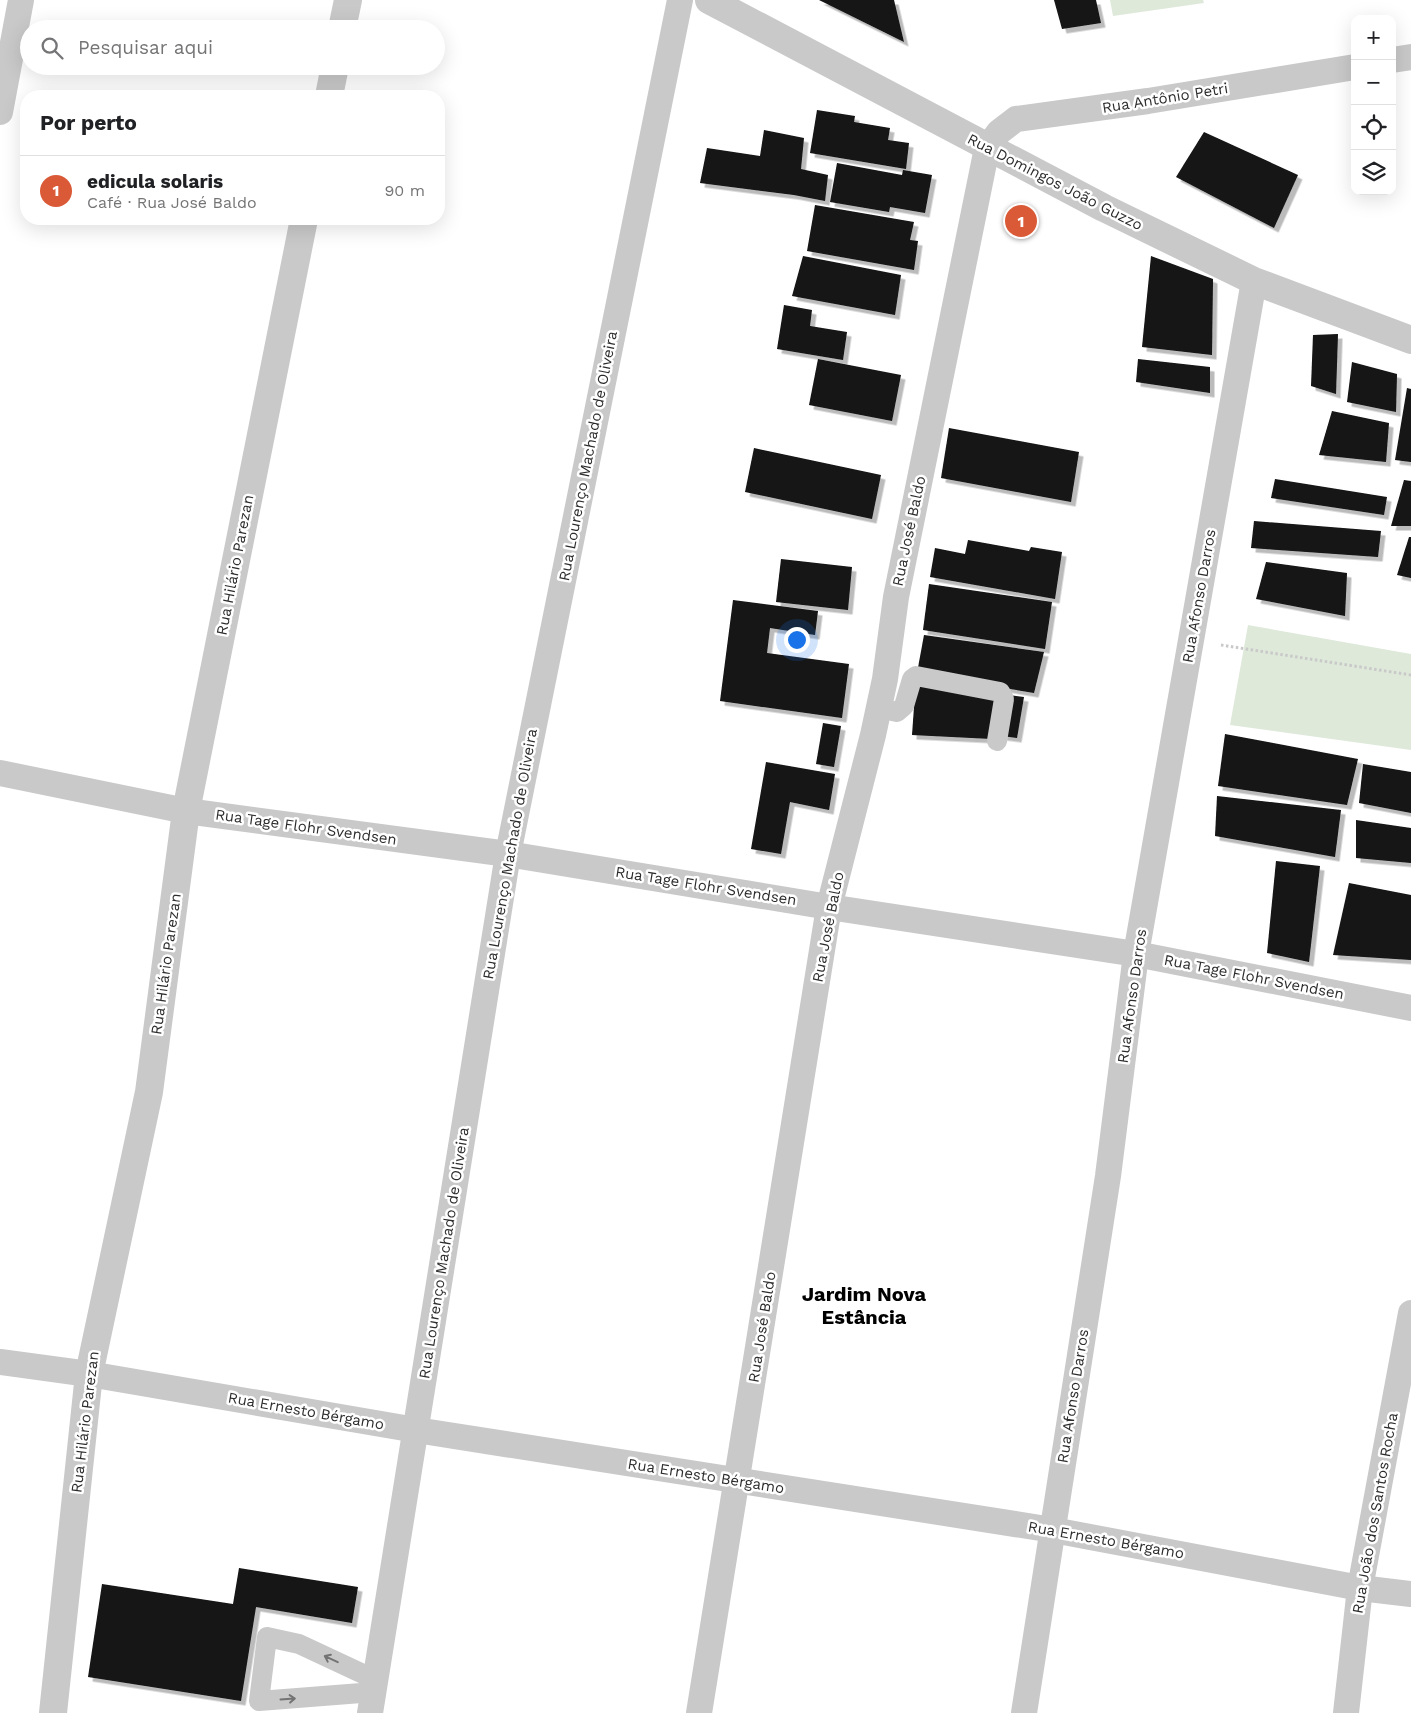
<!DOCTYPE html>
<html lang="pt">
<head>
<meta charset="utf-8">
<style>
	:root { --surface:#fff; --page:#f2f2f2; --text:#202124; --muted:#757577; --line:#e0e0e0; --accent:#da5a38 }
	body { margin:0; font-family:"Work Sans",sans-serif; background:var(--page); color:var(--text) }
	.controls { position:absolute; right:15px; top:15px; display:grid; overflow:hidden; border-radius:10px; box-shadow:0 5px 20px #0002 }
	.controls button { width:45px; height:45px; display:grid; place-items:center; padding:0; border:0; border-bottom:1px solid var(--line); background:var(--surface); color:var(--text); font:25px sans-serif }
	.you { position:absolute; left:796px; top:639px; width:18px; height:18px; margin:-12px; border:4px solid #fff; border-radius:50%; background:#1a73e8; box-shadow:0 0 0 8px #1a73e833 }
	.badge { display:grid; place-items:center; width:32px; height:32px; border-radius:50%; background:var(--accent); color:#fff; font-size:16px; font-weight:700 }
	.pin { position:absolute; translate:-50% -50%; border:2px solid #fff; box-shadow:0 1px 5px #0006 }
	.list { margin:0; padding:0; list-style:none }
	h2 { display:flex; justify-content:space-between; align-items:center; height:65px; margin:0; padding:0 20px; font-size:21px }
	h2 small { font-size:16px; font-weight:400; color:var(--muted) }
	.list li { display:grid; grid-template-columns:32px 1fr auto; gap:15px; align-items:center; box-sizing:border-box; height:70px; padding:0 20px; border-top:1px solid var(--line) }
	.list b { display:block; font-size:19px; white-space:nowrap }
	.list p { margin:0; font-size:16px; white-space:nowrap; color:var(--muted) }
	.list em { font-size:16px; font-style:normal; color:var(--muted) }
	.icon { flex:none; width:28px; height:28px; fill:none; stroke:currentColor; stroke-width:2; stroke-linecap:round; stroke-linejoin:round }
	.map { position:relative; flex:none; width:1411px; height:1713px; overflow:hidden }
	.search { position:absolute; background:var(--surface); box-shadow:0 5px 20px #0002; left:20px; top:20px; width:425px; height:55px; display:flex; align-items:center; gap:12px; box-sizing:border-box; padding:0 18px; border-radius:28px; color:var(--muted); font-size:19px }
	.panel { position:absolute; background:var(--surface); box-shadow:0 5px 20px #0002; left:20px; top:90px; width:425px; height:135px; border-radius:20px }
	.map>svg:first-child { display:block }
</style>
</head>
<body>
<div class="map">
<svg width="1411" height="1713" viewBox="0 0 1411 1713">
	<defs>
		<filter id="shadow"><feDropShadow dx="4.5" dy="4.5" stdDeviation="0" flood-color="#0004"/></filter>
	</defs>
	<rect width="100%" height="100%" fill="#fff"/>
	<g fill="#dee9da">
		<polygon points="1110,0 1203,0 1204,3 1113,16"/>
		<polygon points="1248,625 1411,654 1411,750 1230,725"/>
	</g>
	<g fill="#131313" filter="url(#shadow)">
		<polygon points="819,0 894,0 904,42"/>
		<polygon points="1054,0 1096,0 1101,23 1062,29"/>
		<polygon points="817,110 855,116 854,122 890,128 888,140 909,143 906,169 810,153"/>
		<polygon points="764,130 804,138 801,169 828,175 825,201 794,195 700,183 707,148 760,156"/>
		<polygon points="1204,132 1298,175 1274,228 1176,177"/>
		<polygon points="837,163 902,175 903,170 932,175 925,213 890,207 889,212 830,202"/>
		<polygon points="815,205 914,222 910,240 918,241 914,270 807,251"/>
		<polygon points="803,256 901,275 895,315 792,296"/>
		<polygon points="1151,256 1213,279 1212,355 1142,347"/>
		<polygon points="784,305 812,310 810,326 847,332 843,360 777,349"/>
		<polygon points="1338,334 1336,394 1311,386 1313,335"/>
		<polygon points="818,359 901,375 892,421 809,405"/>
		<polygon points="1138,359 1210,367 1210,393 1136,382"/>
		<polygon points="1352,362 1397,374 1396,412 1347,402"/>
		<polygon points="1407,388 1411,389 1411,462 1395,460"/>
		<polygon points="1332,411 1389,423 1386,462 1319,455"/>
		<polygon points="949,428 1079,452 1071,502 941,478"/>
		<polygon points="754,448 881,475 872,519 745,492"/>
		<polygon points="1275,479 1387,497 1384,515 1271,498"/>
		<polygon points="1404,480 1411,481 1411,526 1391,526"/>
		<polygon points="1254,521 1381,531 1378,557 1251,548"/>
		<polygon points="1409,537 1411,537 1411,578 1397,575"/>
		<polygon points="968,540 1029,551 1031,547 1062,552 1055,599 930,577 935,548 965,554"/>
		<polygon points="781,559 852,567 848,610 776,602"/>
		<polygon points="1266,562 1347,573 1345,616 1256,599"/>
		<polygon points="929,584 1052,602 1045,649 923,630"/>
		<polygon points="733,600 818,611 815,635 770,628 767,653 849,664 842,718 720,701"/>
		<polygon points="924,635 1044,652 1034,693 917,673"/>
		<polygon points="916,679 1000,695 992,739 912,735"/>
		<polygon points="1009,695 1024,697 1017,738 1002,736"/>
		<polygon points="823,723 841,726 834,767 816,764"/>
		<polygon points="1225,734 1358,759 1347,805 1218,786"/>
		<polygon points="766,762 835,774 829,810 790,802 781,854 751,849"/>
		<polygon points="1363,764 1411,772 1411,813 1359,803"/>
		<polygon points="1217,796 1341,810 1335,857 1215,836"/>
		<polygon points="1356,820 1411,828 1411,863 1356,858"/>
		<polygon points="1276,861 1320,866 1309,962 1267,953"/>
		<polygon points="1349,883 1411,895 1411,960 1333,955"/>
		<polygon points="239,1568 358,1587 352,1623 256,1607 241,1701 88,1677 102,1584 233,1604"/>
	</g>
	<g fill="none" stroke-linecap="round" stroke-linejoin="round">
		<polyline stroke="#c9c9c9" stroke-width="3" stroke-dasharray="2.5 2.5" stroke-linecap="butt" points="1221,645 1411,675"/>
		<g stroke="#c9c9c9" stroke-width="20">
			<polyline points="878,708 897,712 904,706 912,679 916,676 1000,692 1004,699 997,741"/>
			<polyline points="374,1692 259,1701 267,1637 299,1644 376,1680"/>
		</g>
		<g stroke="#c9c9c9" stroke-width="26">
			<polyline points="1392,60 1411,57"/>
			<polyline points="0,112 21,0"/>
			<polyline points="0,773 186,811 508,854 829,907 1136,954 1411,1008"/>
			<polyline points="0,1362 89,1374 416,1430 1053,1530 1360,1588 1411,1594"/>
			<polyline points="370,1713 508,854 680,0"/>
			<polyline points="699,1713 829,907 873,735 885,679 896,597 987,148 999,132 1016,119 1148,101 1355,67"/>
			<polyline points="1024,1713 1108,1176 1136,954 1254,281"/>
			<polyline points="1346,1713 1360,1588 1411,1313"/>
		</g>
		<g stroke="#c9c9c9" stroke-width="28">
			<polyline points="709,0 1104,208 1254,281 1411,340"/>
			<polyline points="342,29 348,0"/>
			<polyline points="329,96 335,66"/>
			<polyline points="53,1713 89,1374 149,1092 186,811 304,219"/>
		</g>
	</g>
	<defs><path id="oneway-shaft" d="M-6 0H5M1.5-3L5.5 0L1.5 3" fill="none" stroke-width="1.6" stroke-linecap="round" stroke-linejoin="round" transform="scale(1.25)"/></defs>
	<g stroke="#737373">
		<use href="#oneway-shaft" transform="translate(331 1659) rotate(-155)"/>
		<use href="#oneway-shaft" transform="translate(288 1699) rotate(-4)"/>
	</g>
	<g text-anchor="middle" stroke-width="5" stroke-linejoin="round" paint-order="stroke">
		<g font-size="15" fill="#2c2c2c" stroke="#fff">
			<text transform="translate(1165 98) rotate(-9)" y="5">Rua Antônio Petri</text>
			<text transform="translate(1055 182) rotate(27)" y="5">Rua Domingos João Guzzo</text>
			<text transform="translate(588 456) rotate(-79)" y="5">Rua Lourenço Machado de Oliveira</text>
			<text transform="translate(909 531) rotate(-78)" y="5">Rua José Baldo</text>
			<text transform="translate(235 565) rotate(-79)" y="5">Rua Hilário Parezan</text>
			<text transform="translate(1199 596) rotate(-80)" y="5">Rua Afonso Darros</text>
			<text transform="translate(306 827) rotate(8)" y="5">Rua Tage Flohr Svendsen</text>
			<text transform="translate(510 854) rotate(-80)" y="5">Rua Lourenço Machado de Oliveira</text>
			<text transform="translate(706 886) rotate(9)" y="5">Rua Tage Flohr Svendsen</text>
			<text transform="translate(828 927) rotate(-79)" y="5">Rua José Baldo</text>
			<text transform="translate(166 964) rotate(-82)" y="5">Rua Hilário Parezan</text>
			<text transform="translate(1254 977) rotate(11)" y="5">Rua Tage Flohr Svendsen</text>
			<text transform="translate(1132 996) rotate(-82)" y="5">Rua Afonso Darros</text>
			<text transform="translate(444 1253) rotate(-81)" y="5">Rua Lourenço Machado de Oliveira</text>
			<text transform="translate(762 1327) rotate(-81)" y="5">Rua José Baldo</text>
			<text transform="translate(1073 1396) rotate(-81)" y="5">Rua Afonso Darros</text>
			<text transform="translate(306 1411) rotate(10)" y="5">Rua Ernesto Bérgamo</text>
			<text transform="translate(85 1422) rotate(-83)" y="5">Rua Hilário Parezan</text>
			<text transform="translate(706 1476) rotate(9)" y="5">Rua Ernesto Bérgamo</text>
			<text transform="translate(1375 1513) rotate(-80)" y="5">Rua João dos Santos Rocha</text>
			<text transform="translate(1106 1540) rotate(10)" y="5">Rua Ernesto Bérgamo</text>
		</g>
		<g font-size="20" font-weight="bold" fill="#000" stroke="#fff">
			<text x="864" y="1301">Jardim Nova<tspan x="864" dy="23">Estância</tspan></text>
		</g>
	</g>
</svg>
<div class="controls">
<button>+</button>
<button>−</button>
<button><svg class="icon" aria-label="locate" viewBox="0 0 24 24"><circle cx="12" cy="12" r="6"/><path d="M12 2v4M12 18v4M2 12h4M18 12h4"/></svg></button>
<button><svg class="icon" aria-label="layers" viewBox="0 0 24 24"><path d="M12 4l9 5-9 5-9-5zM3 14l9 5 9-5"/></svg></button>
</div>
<div class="you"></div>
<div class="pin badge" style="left:1021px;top:221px">1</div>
<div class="search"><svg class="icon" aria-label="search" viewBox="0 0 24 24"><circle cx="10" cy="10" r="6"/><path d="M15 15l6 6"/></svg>Pesquisar aqui</div>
<section class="panel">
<h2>Por perto<small></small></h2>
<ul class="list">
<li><span class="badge">1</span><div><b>edicula solaris</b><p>Café · Rua José Baldo</p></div><em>90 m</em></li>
</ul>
</section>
</div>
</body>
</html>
